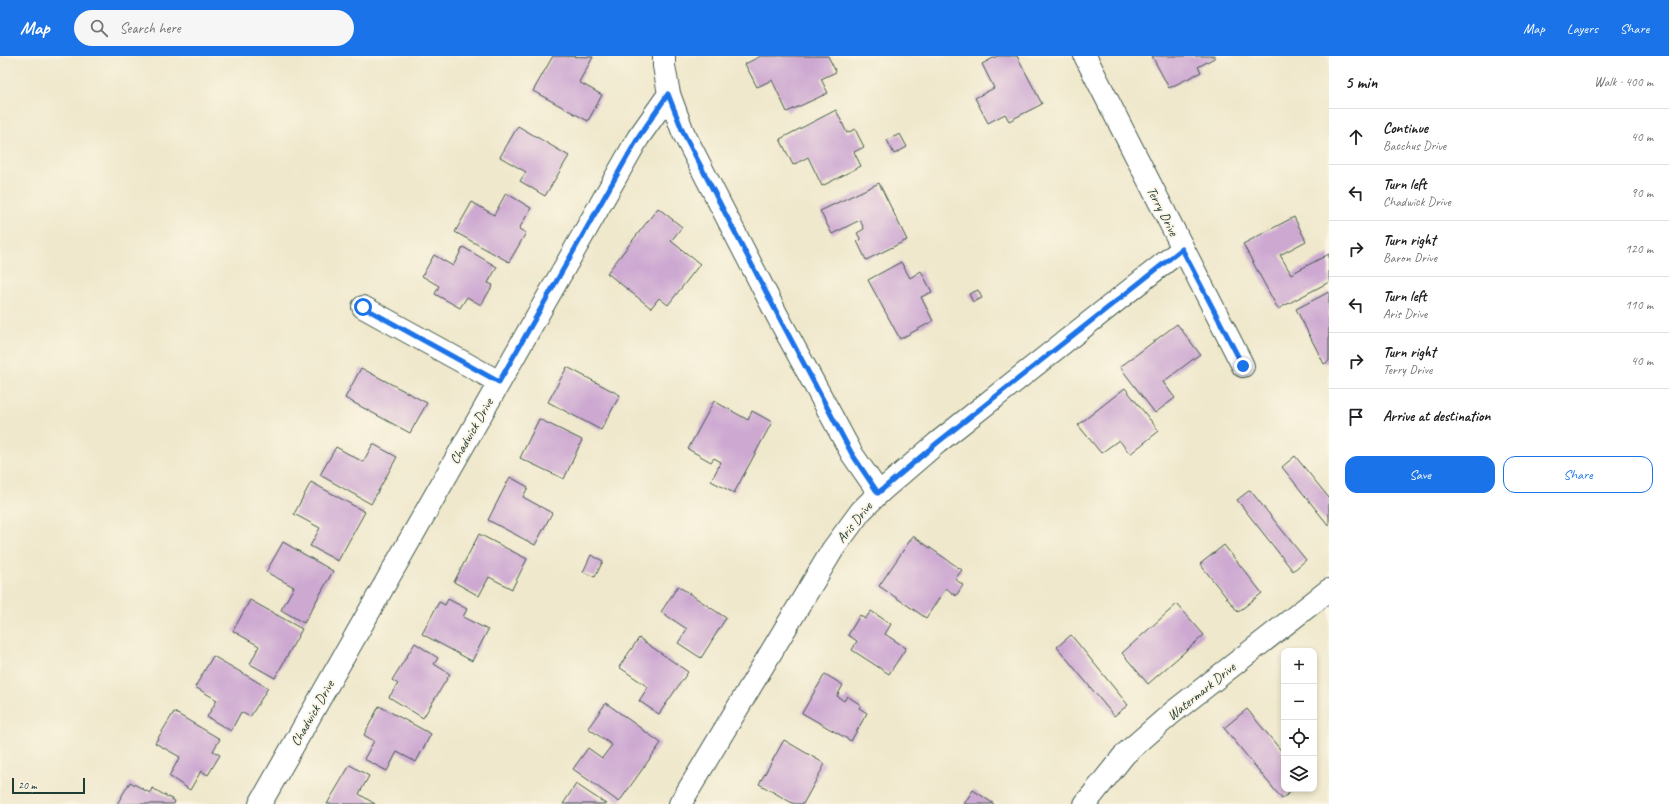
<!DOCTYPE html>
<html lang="en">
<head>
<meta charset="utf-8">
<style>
	:root { --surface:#fff; --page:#f6f6f6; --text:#202124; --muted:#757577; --line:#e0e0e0; --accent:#1a73e8 }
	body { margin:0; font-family:Caveat,sans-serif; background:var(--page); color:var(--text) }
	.controls { position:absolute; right:12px; bottom:12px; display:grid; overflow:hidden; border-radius:8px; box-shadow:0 2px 6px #0003 }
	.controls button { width:36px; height:36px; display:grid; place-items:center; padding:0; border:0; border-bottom:1px solid var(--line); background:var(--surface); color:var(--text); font:20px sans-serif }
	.scale { position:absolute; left:12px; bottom:10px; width:73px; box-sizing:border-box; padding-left:4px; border:2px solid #1f3d34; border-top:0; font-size:11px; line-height:14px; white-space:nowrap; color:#1f3d34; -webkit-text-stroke:3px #fcf5e5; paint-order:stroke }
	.stop { position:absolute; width:12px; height:12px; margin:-9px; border:3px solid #1a73e8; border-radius:50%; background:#fff }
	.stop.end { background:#1a73e8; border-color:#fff; box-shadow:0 1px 4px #0008 }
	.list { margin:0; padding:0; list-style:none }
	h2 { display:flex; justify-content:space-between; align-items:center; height:52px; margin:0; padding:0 16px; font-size:17px }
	h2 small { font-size:13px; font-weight:400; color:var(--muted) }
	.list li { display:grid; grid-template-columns:26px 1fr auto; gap:12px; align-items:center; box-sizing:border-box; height:56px; padding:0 16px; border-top:1px solid var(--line) }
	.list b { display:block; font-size:15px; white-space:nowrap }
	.list p { margin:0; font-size:13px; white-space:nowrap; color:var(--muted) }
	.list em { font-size:13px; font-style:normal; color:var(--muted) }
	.actions { display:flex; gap:8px; padding:12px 16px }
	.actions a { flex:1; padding:9px 0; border:1px solid var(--accent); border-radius:12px; text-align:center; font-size:14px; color:var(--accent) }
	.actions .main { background:var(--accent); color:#fff }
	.icon { flex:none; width:22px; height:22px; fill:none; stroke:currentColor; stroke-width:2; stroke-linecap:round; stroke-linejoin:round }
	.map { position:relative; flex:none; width:1329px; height:748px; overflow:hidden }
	header { display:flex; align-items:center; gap:24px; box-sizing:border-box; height:56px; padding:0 20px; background:var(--accent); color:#fff }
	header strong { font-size:19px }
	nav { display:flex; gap:22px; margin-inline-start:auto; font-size:14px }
	.search { width:280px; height:36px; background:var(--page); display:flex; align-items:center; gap:10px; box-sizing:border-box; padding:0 14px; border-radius:22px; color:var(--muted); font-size:15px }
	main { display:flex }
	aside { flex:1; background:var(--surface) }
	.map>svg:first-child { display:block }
</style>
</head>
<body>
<header>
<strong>Map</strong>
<div class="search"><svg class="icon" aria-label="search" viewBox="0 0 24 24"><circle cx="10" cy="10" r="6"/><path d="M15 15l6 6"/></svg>Search here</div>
<nav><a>Map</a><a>Layers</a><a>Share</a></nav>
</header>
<main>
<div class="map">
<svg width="1329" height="748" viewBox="0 0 1329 748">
	<rect width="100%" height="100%" fill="#fcf5e5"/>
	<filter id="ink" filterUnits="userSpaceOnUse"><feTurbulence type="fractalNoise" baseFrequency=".025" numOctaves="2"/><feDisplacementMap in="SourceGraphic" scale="8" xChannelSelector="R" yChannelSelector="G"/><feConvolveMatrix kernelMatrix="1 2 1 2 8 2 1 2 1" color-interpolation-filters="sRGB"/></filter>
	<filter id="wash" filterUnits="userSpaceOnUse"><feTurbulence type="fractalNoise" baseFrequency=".012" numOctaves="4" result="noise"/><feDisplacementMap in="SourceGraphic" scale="16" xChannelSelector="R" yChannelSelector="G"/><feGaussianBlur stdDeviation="0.9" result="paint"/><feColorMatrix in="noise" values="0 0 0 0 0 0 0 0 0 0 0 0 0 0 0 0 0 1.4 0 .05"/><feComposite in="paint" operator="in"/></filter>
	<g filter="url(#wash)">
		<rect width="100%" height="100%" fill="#efe8cc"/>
		<g id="blocks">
			<g fill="#cda9d2">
				<polygon points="553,0 593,1 579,26 602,39 588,65 533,35"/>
				<polygon points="761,0 828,0 836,16 821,23 828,37 787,56 772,24 757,31 745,8"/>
				<polygon points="997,0 1017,0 1042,48 1009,65 1005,58 988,67 975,42 994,32 982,8"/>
				<polygon points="1152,0 1215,0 1216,1 1198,11 1201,16 1169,32"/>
				<polygon points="836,54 847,77 855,73 864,91 854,96 861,110 822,130 808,101 793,109 780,83"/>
				<polygon points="518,70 569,100 545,140 520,125 526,116 500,101"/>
				<polygon points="900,78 907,91 894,98 887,84"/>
				<polygon points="879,127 907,184 866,204 857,185 861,184 857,177 864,173 860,164 832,178 820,155"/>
				<polygon points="506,137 531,152 519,173 526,177 509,206 455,176 472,146 494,159"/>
				<polygon points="658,152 682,171 671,185 700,208 668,249 659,242 651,252 607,217"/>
				<polygon points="1294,161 1306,185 1280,199 1291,218 1329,198 1329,226 1278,253 1243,188"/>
				<polygon points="463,191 497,211 488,227 493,229 481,249 467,241 460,252 435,238 439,230 422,220 434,199 453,210"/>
				<polygon points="901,206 910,222 921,215 932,236 921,241 933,265 900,283 868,224"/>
				<polygon points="978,234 982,242 973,246 969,238"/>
				<polygon points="1329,236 1329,305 1324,308 1296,253"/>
				<polygon points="1177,268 1200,298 1163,326 1175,342 1155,357 1120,311"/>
				<polygon points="567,311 620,339 601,374 548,346"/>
				<polygon points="361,312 427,347 410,377 345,342"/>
				<polygon points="1125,332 1159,375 1130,398 1119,384 1101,397 1078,369"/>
				<polygon points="714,345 748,364 752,355 772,366 734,437 711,425 721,406 714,402 711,406 688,393"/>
				<polygon points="539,363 582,384 564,423 520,402"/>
				<polygon points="373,388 397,401 371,448 320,419 336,391 363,406"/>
				<polygon points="1295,400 1329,442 1329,470 1282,411"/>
				<polygon points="510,421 528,431 523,441 552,457 535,489 488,464"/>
				<polygon points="311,426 365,456 338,505 310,490 320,472 294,458"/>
				<polygon points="1250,434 1306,504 1293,515 1237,444"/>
				<polygon points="479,478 527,503 512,533 489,521 479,540 454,526"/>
				<polygon points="913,480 962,514 955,523 963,529 956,540 946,532 926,562 879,530"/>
				<polygon points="283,486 333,515 304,567 281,554 294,531 266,516"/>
				<polygon points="1224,489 1262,537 1238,556 1200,508"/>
				<polygon points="591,499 603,505 595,521 583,516"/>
				<polygon points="678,530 726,562 701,602 678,587 687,573 661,556"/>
				<polygon points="448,543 467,553 463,561 488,574 472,605 422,578 439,546 445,549"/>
				<polygon points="250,544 302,573 275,622 250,608 259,590 233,575"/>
				<polygon points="1177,548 1204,579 1148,628 1122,597"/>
				<polygon points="871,555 891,568 885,578 906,592 889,618 852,594 857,585 848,579 860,559 865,563"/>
				<polygon points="1071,579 1128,649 1114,660 1057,591"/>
				<polygon points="639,582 688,616 659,658 639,645 648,631 619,611"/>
				<polygon points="415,587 438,602 434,608 450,618 423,662 389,641 398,628 392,624"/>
				<polygon points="213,600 268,632 250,661 241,656 231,675 207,661 217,644 195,631"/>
				<polygon points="825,618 843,629 837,640 844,645 847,640 861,649 859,652 867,657 851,685 802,657"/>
				<polygon points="606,647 661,687 619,746 573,713 588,692 602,702 612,689 588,672"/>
				<polygon points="379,650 431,678 416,706 397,696 387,715 364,703 374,685 364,679"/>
				<polygon points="1247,653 1284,698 1284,733 1294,733 1282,743 1224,672"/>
				<polygon points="174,656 220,683 213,695 220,699 208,719 201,715 190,734 169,720 180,701 155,687"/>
				<polygon points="784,684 825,708 803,748 794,748 759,728"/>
				<polygon points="350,709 369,720 359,738 375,748 327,748"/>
				<polygon points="130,726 150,737 152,732 175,745 174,748 117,748"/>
				<polygon points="576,728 606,748 563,748"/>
				<polygon points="973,734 994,748 964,748"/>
			</g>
		</g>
	</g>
	<g filter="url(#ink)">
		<use href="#blocks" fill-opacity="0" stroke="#3e574b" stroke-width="1"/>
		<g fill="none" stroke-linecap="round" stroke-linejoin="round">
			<defs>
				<g id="street">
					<polyline points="1085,0 1243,310"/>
					<polyline points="669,38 683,76 779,263 852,398 879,437"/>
					<polyline points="363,251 499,326"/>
					<polyline points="260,748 638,82 669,38 664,10 664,0"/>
					<polyline points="680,748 833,493 861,455 879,437 937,387 1182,193"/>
					<polyline points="1085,748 1125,698 1172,657 1329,534"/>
				</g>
			</defs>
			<use href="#street" stroke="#3e574b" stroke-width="24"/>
			<use href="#street" stroke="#fff" stroke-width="22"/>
		</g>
	</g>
	<g fill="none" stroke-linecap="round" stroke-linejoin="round" filter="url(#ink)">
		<polyline stroke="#1a73e8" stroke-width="5" points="363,251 499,326 638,82 668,38 683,76 780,263 852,398 878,437 937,387 1182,193 1243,310"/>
	</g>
	<g text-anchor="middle" stroke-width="3.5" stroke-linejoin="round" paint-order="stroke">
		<g font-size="14" fill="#1f3d34" stroke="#fcf5e5">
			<text transform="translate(1163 155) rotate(63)" y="5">Terry Drive</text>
			<text transform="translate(471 375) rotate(-60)" y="5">Chadwick Drive</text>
			<text transform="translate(854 466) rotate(-51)" y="5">Aris Drive</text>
			<text transform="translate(1201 635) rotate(-39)" y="5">Watermark Drive</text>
			<text transform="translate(312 657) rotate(-60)" y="5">Chadwick Drive</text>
		</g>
	</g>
</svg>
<div class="controls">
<button>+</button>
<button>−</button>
<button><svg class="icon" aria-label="locate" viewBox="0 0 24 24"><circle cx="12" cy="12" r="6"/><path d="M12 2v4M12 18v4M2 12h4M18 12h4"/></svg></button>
<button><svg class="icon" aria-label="layers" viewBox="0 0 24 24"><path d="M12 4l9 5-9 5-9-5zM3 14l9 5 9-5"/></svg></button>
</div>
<div class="scale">20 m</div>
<div class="stop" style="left:363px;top:251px"></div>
<div class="stop end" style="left:1243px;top:310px"></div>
</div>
<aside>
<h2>5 min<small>Walk · 400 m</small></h2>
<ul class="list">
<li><svg class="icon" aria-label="ahead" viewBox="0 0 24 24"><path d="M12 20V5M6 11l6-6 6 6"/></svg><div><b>Continue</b><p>Bacchus Drive</p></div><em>40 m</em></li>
<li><svg class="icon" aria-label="left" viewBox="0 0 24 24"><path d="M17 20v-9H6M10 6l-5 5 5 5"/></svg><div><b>Turn left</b><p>Chadwick Drive</p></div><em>90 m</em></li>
<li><svg class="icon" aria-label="right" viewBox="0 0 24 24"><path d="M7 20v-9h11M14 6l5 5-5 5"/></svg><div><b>Turn right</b><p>Baron Drive</p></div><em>120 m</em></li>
<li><svg class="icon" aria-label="left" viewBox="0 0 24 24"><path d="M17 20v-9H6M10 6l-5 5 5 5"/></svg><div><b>Turn left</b><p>Aris Drive</p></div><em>110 m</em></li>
<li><svg class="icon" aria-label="right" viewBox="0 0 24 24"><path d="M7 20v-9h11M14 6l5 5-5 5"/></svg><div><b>Turn right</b><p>Terry Drive</p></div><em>40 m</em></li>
<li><svg class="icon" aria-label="arrive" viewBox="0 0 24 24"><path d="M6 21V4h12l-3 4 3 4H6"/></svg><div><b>Arrive at destination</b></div></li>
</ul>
<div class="actions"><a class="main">Save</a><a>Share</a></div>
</aside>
</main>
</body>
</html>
